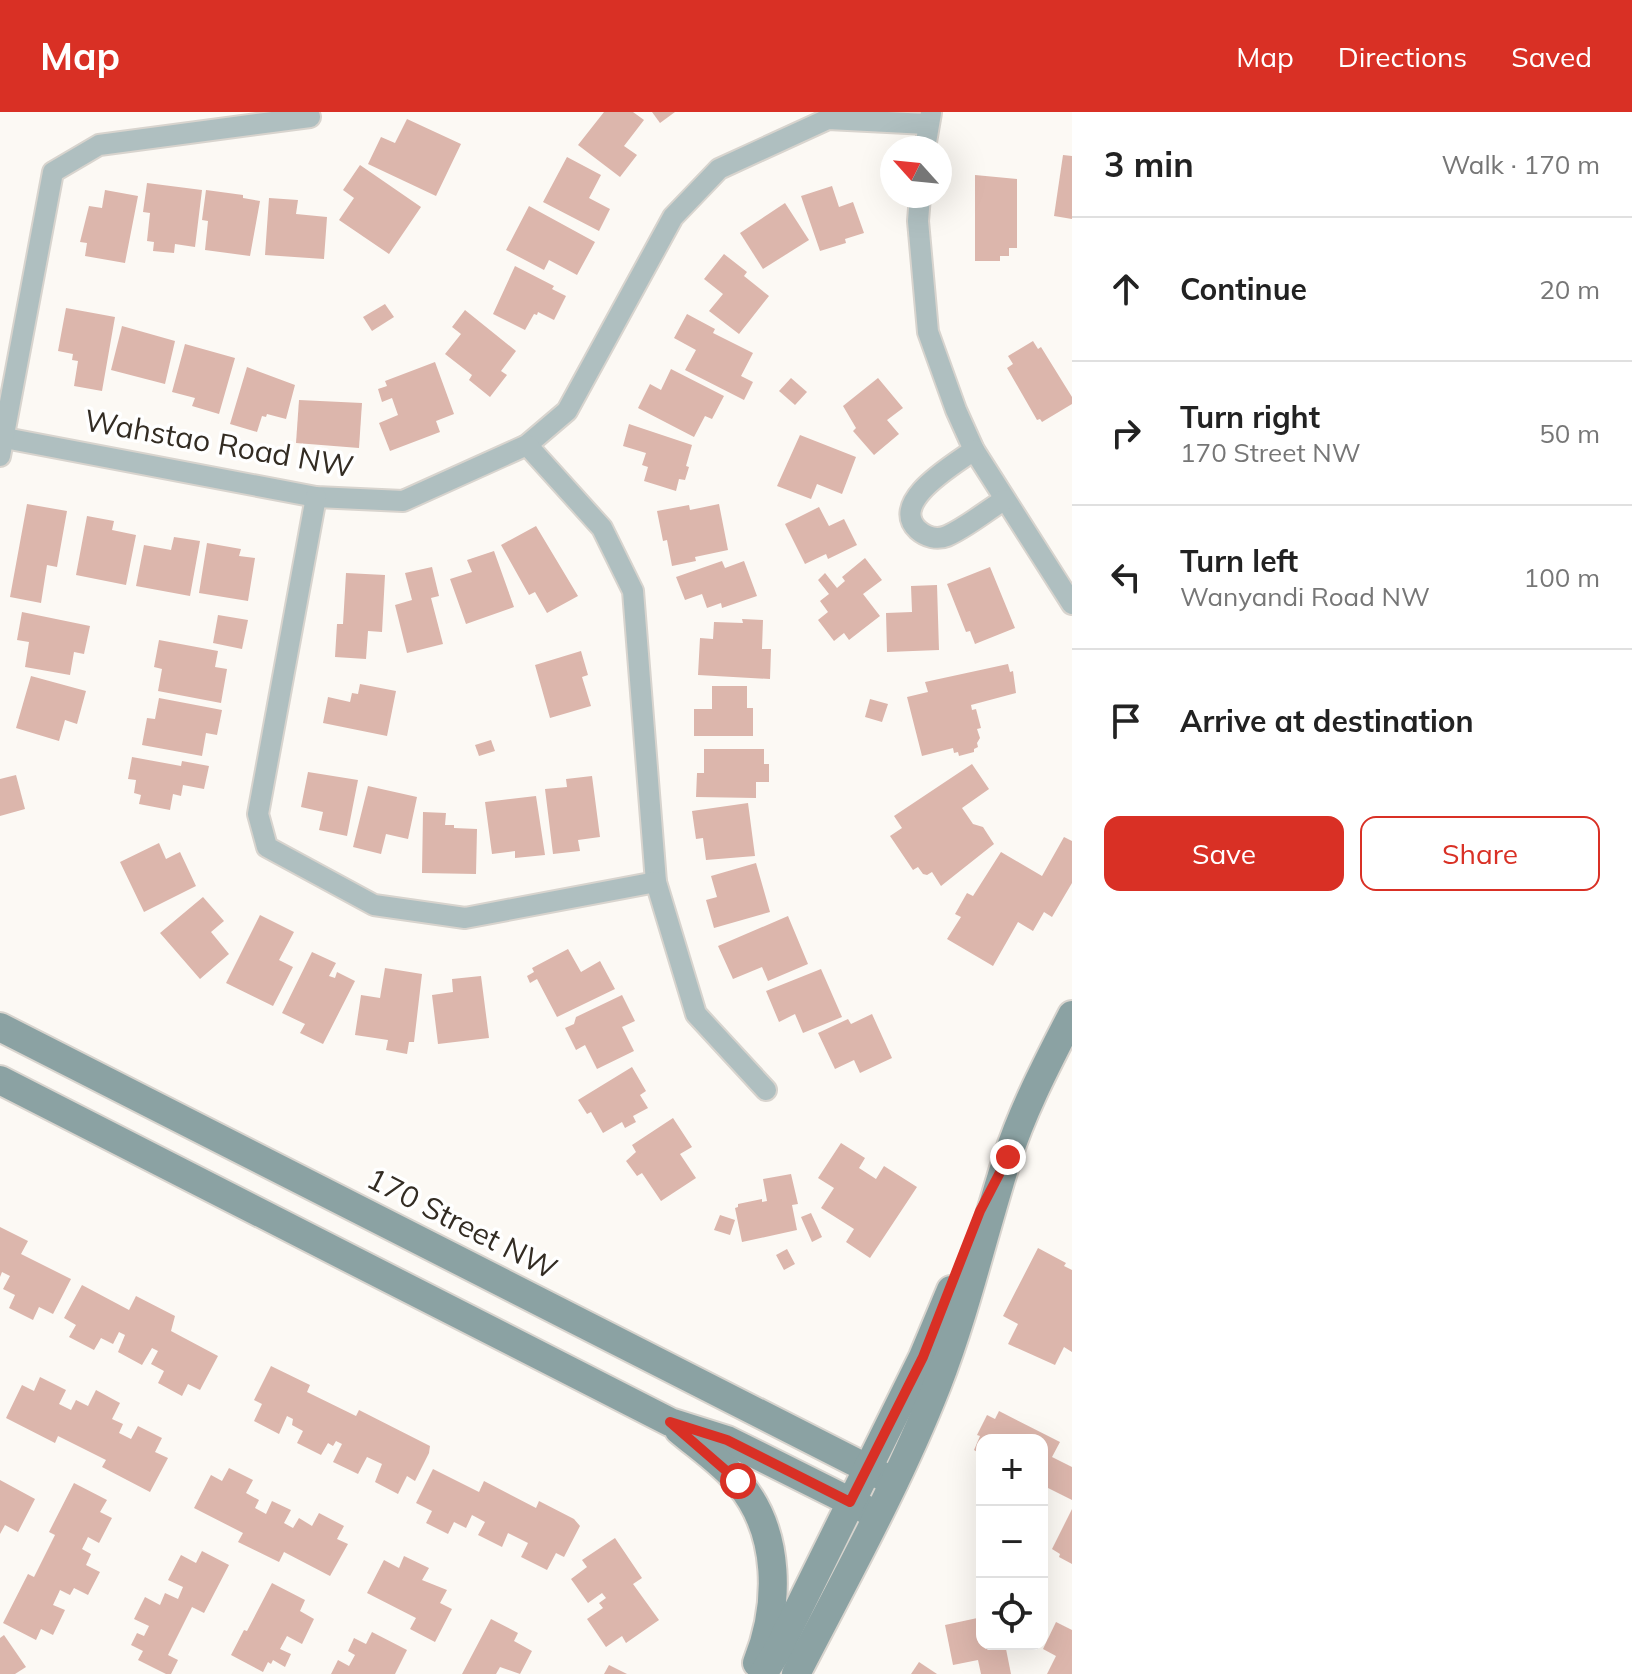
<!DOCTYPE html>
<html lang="en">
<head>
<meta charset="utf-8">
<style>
	:root { --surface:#fff; --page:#f2f2f2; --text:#222; --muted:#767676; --line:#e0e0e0; --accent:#d93025 }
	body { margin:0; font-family:Mulish,sans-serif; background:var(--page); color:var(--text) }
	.controls { position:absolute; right:24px; bottom:24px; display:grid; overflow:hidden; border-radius:16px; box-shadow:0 8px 32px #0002 }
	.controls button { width:72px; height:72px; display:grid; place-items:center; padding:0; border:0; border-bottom:2px solid var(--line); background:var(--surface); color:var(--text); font:40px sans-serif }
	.compass { position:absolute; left:880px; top:24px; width:72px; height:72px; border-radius:50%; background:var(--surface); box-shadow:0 8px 32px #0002; rotate:297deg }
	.stop { position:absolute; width:24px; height:24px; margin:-18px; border:6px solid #d93025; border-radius:50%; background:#fff }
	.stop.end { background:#d93025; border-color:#fff; box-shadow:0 2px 8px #0008 }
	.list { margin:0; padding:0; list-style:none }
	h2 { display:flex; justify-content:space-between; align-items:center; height:104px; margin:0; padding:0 32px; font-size:34px }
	h2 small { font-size:26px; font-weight:400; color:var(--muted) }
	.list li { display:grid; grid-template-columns:52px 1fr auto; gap:24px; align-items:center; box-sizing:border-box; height:144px; padding:0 32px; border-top:2px solid var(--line) }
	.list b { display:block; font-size:30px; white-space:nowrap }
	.list p { margin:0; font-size:26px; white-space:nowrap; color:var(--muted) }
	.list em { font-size:26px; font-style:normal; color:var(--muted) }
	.actions { display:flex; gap:16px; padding:24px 32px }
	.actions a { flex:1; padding:18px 0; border:2px solid var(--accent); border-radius:16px; text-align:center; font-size:28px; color:var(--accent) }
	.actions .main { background:var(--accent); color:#fff }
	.icon { flex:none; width:44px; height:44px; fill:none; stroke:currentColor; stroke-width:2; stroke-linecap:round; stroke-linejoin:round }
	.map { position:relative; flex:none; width:1072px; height:1562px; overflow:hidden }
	header { display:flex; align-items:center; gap:48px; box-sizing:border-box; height:112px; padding:0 40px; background:var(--accent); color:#fff }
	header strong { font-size:38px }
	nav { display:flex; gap:44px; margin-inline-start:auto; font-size:28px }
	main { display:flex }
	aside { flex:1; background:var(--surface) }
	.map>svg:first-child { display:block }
</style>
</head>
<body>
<header>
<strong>Map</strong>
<nav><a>Map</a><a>Directions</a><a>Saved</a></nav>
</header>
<main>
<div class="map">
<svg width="1072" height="1562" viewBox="0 0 1072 1562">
	<rect width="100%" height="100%" fill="#fcf9f4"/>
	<g fill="#dcb6ac">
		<polygon points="604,0 633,0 644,8 624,34 637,43 620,65 578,33"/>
		<polygon points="652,0 675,0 660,11"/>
		<polygon points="407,7 461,32 436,84 368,52 381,25 395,31"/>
		<polygon points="1063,43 1072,44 1072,107 1054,104"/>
		<polygon points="567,45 601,63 589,86 610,97 599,119 543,90"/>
		<polygon points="360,53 421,95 389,142 339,108 354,86 343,78"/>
		<polygon points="975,63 1017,67 1017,136 1009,136 1009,144 1000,144 1000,149 975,149"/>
		<polygon points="147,71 202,78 195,135 175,132 174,141 153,139 154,130 147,129 150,101 143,100"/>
		<polygon points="832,74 839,95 853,90 864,121 845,127 846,131 820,139 801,84"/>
		<polygon points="105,78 138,84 125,151 85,144 87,131 80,130 89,94 102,96"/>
		<polygon points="206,78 243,83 243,86 260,89 250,144 205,138 208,109 202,108"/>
		<polygon points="269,86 298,88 296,102 327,105 324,147 265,143"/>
		<polygon points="785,91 809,128 763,157 740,121"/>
		<polygon points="529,94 595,130 577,163 549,148 544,158 506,138"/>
		<polygon points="724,142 747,160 744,164 769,184 739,222 709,199 723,182 704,167"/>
		<polygon points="515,154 554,174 552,177 566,184 554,208 538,200 537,203 534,202 525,218 493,202"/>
		<polygon points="385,192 394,205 372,219 363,205"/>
		<polygon points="66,196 115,205 102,279 74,274 78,249 72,248 73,242 58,239"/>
		<polygon points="465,198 516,239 501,259 507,263 490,285 469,268 472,263 445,242 461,222 452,215"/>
		<polygon points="687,202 715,217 713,221 753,241 741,264 753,270 744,288 685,258 696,238 674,226"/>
		<polygon points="122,214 175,229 165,272 111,258"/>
		<polygon points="1033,229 1038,237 1041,235 1072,285 1072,292 1042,310 1040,307 1037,308 1007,256 1013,252 1008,244"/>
		<polygon points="185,232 235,246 219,302 192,294 195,286 172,280"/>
		<polygon points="435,250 454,302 436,309 440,320 390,339 379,311 398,303 392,286 382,290 378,277 387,274 385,269"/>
		<polygon points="247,255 295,273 286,307 267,302 266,305 262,304 257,320 230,312"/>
		<polygon points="671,257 724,284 712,307 705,304 694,325 638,296 650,272 661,278"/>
		<polygon points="791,266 807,280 795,293 779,279"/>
		<polygon points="878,266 903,296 887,308 899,322 874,343 853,319 856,316 843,294"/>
		<polygon points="299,288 362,291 359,336 296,331"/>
		<polygon points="629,312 692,333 686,354 689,355 685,368 679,367 676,379 644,369 648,355 642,353 646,341 623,334"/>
		<polygon points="800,323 856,345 842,382 817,372 811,387 777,374"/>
		<polygon points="27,392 67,399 57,455 47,453 41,491 10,485"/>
		<polygon points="719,392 728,438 695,445 696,449 672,454 667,428 663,429 657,399 689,393 690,398"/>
		<polygon points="819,395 829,414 844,407 857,433 828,447 826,442 805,452 785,412"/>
		<polygon points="87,404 114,409 112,418 136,423 126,473 76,463"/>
		<polygon points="536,414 578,484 547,501 535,480 529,483 501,433"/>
		<polygon points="174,425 200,429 190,484 136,474 144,433 171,438"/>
		<polygon points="207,431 241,437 239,444 255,446 248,489 199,481"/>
		<polygon points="494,439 514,495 466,512 450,467 472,460 467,448"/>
		<polygon points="865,446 882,468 863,482 880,504 849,528 844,521 834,529 818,508 828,500 820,489 829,482 818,468 825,461 837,476 845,469 842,465"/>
		<polygon points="722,449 725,456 744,449 757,484 722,496 721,491 707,496 702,482 685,488 676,465"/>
		<polygon points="432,455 439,484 431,486 443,532 407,541 395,493 412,488 405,461"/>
		<polygon points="990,455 1015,516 975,532 970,519 966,520 947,472"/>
		<polygon points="346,461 385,463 382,520 368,519 366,547 335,545 337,512 343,512"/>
		<polygon points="937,473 939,538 887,540 886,501 912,500 911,474"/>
		<polygon points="22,500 90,514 84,542 74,540 70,563 25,555 29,530 17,528"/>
		<polygon points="218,503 248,508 242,537 213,531"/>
		<polygon points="742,507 763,508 762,537 771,537 770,567 698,563 700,526 713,527 714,510 743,511"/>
		<polygon points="159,528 218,539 215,555 227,557 221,591 158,579 162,557 154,555"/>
		<polygon points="581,539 588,563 582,565 591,594 550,606 535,553"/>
		<polygon points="1008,552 1010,560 1013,559 1016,581 971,593 972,598 976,597 981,616 977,617 980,626 977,631 978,635 974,637 974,640 959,644 958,640 954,641 953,636 922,644 907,585 928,580 925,570"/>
		<polygon points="31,564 86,579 77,612 65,608 59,629 16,616"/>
		<polygon points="360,572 396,579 387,624 323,611 328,585 350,590 352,581 358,582"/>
		<polygon points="712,574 747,574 747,596 753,596 753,624 694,624 694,597 712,597"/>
		<polygon points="159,586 222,598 217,623 206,621 202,644 142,633 147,606 155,607"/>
		<polygon points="870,587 888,592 882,610 865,605"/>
		<polygon points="491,628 495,639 479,644 475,633"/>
		<polygon points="704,637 764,637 764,652 769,652 769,670 756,670 756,686 696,685 697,661 704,661"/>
		<polygon points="132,645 181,654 182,649 209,654 204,677 183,673 181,684 173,682 170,698 139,692 141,683 134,681 136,668 128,667"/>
		<polygon points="972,652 989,677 962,696 973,712 983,715 994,732 941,774 932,760 927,763 923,762 918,755 913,758 890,724 902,716 894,704"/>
		<polygon points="308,660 358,668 347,724 319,718 323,700 301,695"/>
		<polygon points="16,663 25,697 0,704 0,667"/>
		<polygon points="592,664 600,725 578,728 580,739 553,742 545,677 567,675 566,667"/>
		<polygon points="368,674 417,685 408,727 386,722 381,742 353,735"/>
		<polygon points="536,684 545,743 515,746 515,739 492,742 485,690"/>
		<polygon points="748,691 755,744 706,748 703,726 696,727 692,699"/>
		<polygon points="423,700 446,701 445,713 454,713 454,716 477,717 476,762 422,761"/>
		<polygon points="1064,725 1072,729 1072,771 1052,805 1044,800 1033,819 1018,810 993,854 947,827 961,805 955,802 967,781 973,784 1001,740 1042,764"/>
		<polygon points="159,731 166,747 180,740 196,774 144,800 120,750"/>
		<polygon points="756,751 770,800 714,816 706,788 717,785 711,764"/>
		<polygon points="203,785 224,809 211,820 229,842 200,867 160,821"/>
		<polygon points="260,803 294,820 279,848 293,855 273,894 226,871"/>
		<polygon points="788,804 808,852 768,869 762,855 733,867 718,834"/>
		<polygon points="568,837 581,860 600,849 615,877 557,905 537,867 530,871 527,864 534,860 532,856"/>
		<polygon points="312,840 336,851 329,864 335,866 337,860 355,869 323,932 300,921 305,912 282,901"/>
		<polygon points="385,856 422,862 414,930 409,930 407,942 386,938 388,928 355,923 361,883 380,886"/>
		<polygon points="821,857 842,905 803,921 795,902 779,910 766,879"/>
		<polygon points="481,864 489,926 438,932 432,883 453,880 452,867"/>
		<polygon points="622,883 635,909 622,915 634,939 597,957 585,933 576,938 565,916 574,912 576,905"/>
		<polygon points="872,902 892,946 860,961 854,948 835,957 818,921 848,907 851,912"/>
		<polygon points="632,955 646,979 640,983 648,996 633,1004 636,1010 625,1016 622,1010 603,1021 591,1000 587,1002 578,988"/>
		<polygon points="673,1006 692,1035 680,1042 696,1066 661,1089 642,1061 637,1064 626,1049 636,1040 632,1033"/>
		<polygon points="841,1031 865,1046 859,1056 876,1067 884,1054 917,1075 870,1146 846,1130 854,1117 821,1096 834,1076 818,1066"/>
		<polygon points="791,1062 798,1092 792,1093 797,1118 742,1130 735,1096 738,1095 738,1092 762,1087 762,1090 767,1089 763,1067"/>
		<polygon points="811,1101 822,1125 812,1130 801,1105"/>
		<polygon points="720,1103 735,1108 730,1123 714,1118"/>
		<polygon points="0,1115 28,1129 21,1142 71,1167 53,1202 39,1195 33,1208 9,1196 15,1183 3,1177 10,1164 2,1160 0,1165"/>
		<polygon points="1038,1136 1066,1151 1064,1154 1072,1158 1072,1240 1064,1235 1055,1253 1008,1232 1018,1212 1003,1204"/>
		<polygon points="787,1137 795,1152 784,1158 776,1143"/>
		<polygon points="82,1173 129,1198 136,1184 175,1204 171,1219 218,1244 200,1278 188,1272 182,1284 158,1271 164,1259 151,1252 158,1239 152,1236 142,1253 118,1240 125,1223 119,1220 113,1232 101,1226 94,1238 69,1225 76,1213 64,1206"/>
		<polygon points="271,1254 310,1273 307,1280 356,1304 359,1298 430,1334 429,1341 415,1369 407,1364 398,1382 375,1370 382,1352 367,1345 358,1362 333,1350 342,1332 336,1329 333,1334 328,1331 321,1343 297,1331 303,1319 292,1313 293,1307 287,1304 279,1322 254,1309 262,1292 254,1288"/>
		<polygon points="40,1265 66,1278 59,1292 71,1298 76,1288 88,1294 96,1278 120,1291 112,1307 123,1312 119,1321 131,1327 138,1314 162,1326 155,1340 168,1346 150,1380 102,1355 106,1348 58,1324 55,1331 6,1306 22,1273 34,1279"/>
		<polygon points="999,1299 1060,1330 1052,1345 1072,1355 1072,1388 1042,1373 1042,1328 982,1328 982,1343 974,1338 980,1324 977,1323 987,1303 995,1307"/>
		<polygon points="229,1356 253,1368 246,1381 259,1388 255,1396 266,1402 272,1389 291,1398 284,1411 293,1416 299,1406 312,1414 319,1401 344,1414 337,1427 348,1432 330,1464 284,1440 279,1450 238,1430 243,1421 194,1396 211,1363 222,1369"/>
		<polygon points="433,1357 479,1380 484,1369 536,1396 539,1389 574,1407 580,1414 564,1445 556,1441 547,1458 521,1445 528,1431 508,1421 502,1435 478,1423 485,1410 472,1403 466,1416 454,1410 448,1422 426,1411 432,1399 416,1391"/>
		<polygon points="0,1368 35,1387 18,1420 5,1413 0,1422"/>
		<polygon points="74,1371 107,1388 100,1400 112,1406 99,1431 88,1425 82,1437 91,1442 86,1453 100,1460 88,1483 74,1476 70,1483 60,1478 53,1493 65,1498 53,1523 41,1517 36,1528 3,1511 28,1462 34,1465 55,1423 49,1420"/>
		<polygon points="1072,1397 1072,1452 1059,1445 1060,1442 1052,1437"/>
		<polygon points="615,1426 642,1466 633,1472 659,1508 626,1531 622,1524 606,1535 587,1507 603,1496 599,1491 606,1486 602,1481 588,1491 571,1467 587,1455 582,1448"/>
		<polygon points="202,1439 229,1453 204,1501 192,1495 168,1543 178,1548 171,1562 166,1562 138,1548 143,1539 131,1533 137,1521 144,1524 149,1514 134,1507 145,1485 160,1493 165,1481 178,1487 183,1475 168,1468 181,1443 196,1451"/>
		<polygon points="404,1444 429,1456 422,1468 447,1478 440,1491 452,1497 435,1530 410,1517 416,1506 367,1481 384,1448 399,1456"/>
		<polygon points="272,1471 305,1488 300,1499 314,1507 302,1532 287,1524 280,1537 291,1542 285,1555 273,1548 271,1552 268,1550 263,1560 231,1543 244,1518 247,1519"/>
		<polygon points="982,1505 982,1532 1005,1532 1011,1562 981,1562 978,1548 953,1553 945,1513"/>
		<polygon points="491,1507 518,1521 514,1529 532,1539 520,1562 500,1555 496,1562 462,1562"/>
		<polygon points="1056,1510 1072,1518 1072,1562 1047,1562 1056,1544 1043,1537"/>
		<polygon points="372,1520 407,1538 395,1562 331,1562 338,1548 349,1554 355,1543 348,1539 354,1526 366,1532"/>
		<polygon points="4,1523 26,1555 15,1562 0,1562 0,1526"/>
		<polygon points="919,1550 937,1562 911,1562"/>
		<polygon points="609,1553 627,1562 604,1562"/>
	</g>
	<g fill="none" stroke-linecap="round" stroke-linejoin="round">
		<defs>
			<g id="street">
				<polyline points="925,36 931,1"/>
				<polyline points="920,84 918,109 928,220 956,298 974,338 1072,492"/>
				<polyline points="0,325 316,385 403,389 527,333 567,299 673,105 719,57 828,7 927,12"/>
				<polyline points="527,333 602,416 633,479 656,770 696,902 766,978"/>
				<path d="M974 338C955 352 888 390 918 418 926 425 937 428 947 424 967 415 986 399 1004 388"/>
				<polyline points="0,344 53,60 99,33 310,5"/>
				<polyline points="316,385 258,702 267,735 374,793 465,806 656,770"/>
			</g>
			<g id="secondary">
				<polyline points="0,915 894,1370"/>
				<polyline points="0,968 670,1310 727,1328 877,1403"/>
				<path d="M679 1318C699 1335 723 1351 739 1371 781 1421 780 1493 757 1551"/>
				<polyline points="763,1562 778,1538 923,1245 951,1178"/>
				<path d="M796 1562C845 1467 898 1372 937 1273 966 1199 983 1122 1007 1047 1023 997 1048 950 1072 903"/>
			</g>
		</defs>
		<use href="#street" stroke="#d8d4ce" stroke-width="24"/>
		<use href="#secondary" stroke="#d8d4ce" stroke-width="32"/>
		<use href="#street" stroke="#afbfc0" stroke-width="20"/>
		<use href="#secondary" stroke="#8ba2a3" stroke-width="28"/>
	</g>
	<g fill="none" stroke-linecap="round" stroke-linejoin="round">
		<polyline stroke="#d93025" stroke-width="10" points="738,1369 670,1310 727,1328 850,1390 923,1245 980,1099 1008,1045"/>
	</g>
	<g text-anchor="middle" stroke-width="7" stroke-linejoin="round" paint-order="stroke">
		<g font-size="30" fill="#332c23" stroke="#fff">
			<text transform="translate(219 332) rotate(10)" y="10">Wahstao Road NW</text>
			<text transform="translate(462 1112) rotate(27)" y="10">170 Street NW</text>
		</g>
	</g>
</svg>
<div class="controls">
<button>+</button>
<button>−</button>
<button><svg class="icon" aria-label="locate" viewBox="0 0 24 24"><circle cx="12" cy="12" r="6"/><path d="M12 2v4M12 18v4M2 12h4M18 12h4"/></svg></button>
</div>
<svg class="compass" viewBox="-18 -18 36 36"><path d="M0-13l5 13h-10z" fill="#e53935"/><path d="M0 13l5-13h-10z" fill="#767676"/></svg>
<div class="stop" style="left:738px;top:1369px"></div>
<div class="stop end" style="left:1008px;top:1045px"></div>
</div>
<aside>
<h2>3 min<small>Walk · 170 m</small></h2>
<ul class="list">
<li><svg class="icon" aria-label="ahead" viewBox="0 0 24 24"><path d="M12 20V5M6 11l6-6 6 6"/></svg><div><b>Continue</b></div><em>20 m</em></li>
<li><svg class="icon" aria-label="right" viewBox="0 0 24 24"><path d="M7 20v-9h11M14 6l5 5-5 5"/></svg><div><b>Turn right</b><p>170 Street NW</p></div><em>50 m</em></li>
<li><svg class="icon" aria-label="left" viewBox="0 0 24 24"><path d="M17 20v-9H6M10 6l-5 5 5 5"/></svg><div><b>Turn left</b><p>Wanyandi Road NW</p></div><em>100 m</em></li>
<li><svg class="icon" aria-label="arrive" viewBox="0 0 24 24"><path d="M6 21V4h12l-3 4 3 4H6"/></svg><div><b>Arrive at destination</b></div></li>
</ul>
<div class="actions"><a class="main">Save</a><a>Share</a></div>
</aside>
</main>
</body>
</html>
